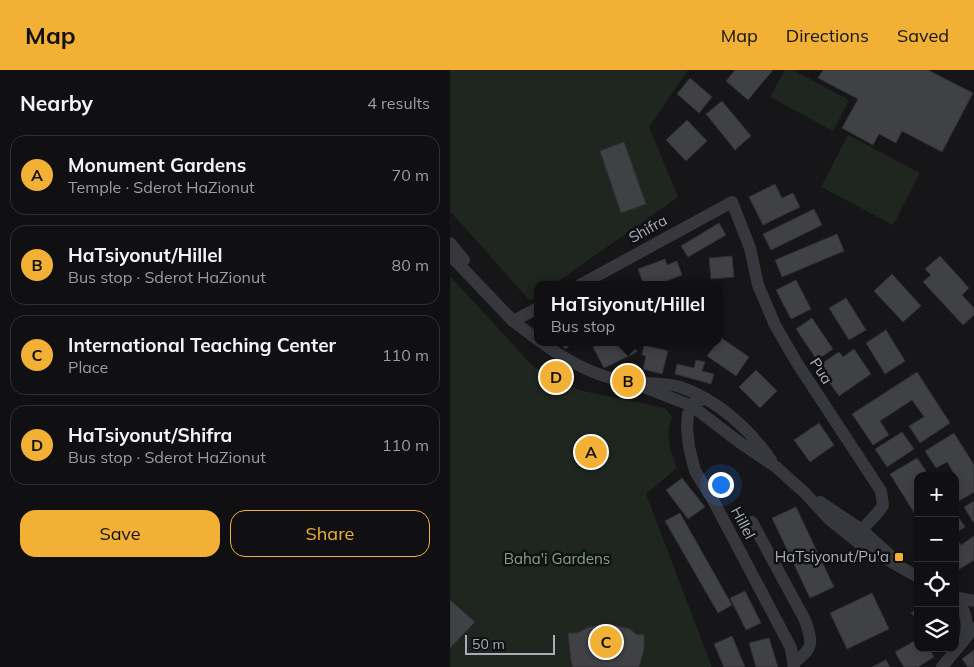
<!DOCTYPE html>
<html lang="en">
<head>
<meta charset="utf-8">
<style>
	:root { --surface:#101012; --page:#19191b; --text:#f1f3f6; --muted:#9c9d9f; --line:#303032; --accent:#f2b134 }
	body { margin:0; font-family:Mulish,sans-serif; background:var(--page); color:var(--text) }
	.controls { position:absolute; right:15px; bottom:15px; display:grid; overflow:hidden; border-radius:10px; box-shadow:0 2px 12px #0003 }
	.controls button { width:45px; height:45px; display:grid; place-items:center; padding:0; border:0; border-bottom:1px solid var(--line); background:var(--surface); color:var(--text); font:25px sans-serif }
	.scale { position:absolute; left:15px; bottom:12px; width:90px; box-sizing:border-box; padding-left:5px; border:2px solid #a8adb8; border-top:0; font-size:14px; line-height:18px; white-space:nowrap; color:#a8adb8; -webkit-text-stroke:4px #111113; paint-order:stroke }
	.you { position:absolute; left:270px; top:414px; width:18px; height:18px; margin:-12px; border:4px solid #fff; border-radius:50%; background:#1a73e8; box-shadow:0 0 0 8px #1a73e833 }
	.badge { display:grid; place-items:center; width:32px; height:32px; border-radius:50%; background:var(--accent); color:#111; font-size:16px; font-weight:700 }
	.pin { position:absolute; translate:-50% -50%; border:2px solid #fff; box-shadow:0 1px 5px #0006 }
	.popup { position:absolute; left:84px; top:211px; width:188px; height:65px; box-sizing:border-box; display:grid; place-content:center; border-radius:10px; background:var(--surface); filter:drop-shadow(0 1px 4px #0005); font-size:16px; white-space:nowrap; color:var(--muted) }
	.popup b { font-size:19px; color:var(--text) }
	.popup::after { content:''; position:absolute; left:50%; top:100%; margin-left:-10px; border:10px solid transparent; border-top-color:var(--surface) }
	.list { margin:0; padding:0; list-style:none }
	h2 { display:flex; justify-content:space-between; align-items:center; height:65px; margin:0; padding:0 20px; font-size:21px }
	h2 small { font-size:16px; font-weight:400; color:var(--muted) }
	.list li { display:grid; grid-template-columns:32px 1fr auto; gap:15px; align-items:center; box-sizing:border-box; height:80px; margin:0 10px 10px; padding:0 10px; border:1px solid var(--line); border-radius:15px }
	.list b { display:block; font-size:19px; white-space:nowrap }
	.list p { margin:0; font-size:16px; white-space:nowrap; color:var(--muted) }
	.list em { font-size:16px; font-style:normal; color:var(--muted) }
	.actions { display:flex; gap:10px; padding:15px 20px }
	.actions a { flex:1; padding:11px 0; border:1px solid var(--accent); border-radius:15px; text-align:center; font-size:18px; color:var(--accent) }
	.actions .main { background:var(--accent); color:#111 }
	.icon { flex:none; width:28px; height:28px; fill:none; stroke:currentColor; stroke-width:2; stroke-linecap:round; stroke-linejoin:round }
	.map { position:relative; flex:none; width:524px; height:597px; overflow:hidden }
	header { display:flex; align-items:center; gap:30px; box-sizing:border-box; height:70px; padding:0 25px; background:var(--accent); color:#111 }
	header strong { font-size:24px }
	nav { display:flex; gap:28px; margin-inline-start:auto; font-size:18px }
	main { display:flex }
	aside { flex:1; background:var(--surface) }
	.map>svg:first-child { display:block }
</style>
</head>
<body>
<header>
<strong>Map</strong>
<nav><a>Map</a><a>Directions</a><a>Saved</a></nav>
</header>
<main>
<aside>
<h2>Nearby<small>4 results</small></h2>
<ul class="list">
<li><span class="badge">A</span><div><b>Monument Gardens</b><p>Temple · Sderot HaZionut</p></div><em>70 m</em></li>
<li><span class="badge">B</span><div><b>HaTsiyonut/Hillel</b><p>Bus stop · Sderot HaZionut</p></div><em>80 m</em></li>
<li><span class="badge">C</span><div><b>International Teaching Center</b><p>Place</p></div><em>110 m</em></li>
<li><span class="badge">D</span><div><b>HaTsiyonut/Shifra</b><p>Bus stop · Sderot HaZionut</p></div><em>110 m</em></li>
</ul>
<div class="actions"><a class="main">Save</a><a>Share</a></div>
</aside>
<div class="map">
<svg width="524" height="597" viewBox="0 0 524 597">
	<rect width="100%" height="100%" fill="#161618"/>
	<g fill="#1e261f">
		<polygon points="0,0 238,0 199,57 228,127 103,215 88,215 88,225 80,231 0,141"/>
		<polygon points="335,0 343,0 399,30 383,61 320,27"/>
		<polygon points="398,65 470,103 443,155 371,117"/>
		<path d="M0 206 82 295 106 311 133 321 215 338 222 347C215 367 220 379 227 398L196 424 262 597H0Z"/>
	</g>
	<g fill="#404145" stroke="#303034">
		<polygon points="285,0 323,0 298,30 276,11"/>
		<polygon points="373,0 478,0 523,23 492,82 452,61 446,73 429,64 423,75 392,58 408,29 368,8"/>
		<polygon points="240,8 262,27 249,43 227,24"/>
		<polygon points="272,31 301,66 285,80 256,44"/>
		<polygon points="237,50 257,71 236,91 216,70"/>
		<polygon points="174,72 196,134 171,143 150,81"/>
		<polygon points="325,114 332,128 343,123 350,137 313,155 299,127"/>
		<polygon points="364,139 372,155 321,180 313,164"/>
		<polygon points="269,153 276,165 238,187 231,176"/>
		<polygon points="387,164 394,181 332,207 325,190"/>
		<polygon points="282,186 284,207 261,209 259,188"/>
		<polygon points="490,186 519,218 512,225 524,238 524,245 513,255 473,212 481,205 475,199"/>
		<polygon points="215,189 217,195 227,191 232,205 211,213 212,215 194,215 188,199"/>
		<polygon points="442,204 471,236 453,252 424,221"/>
		<polygon points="346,210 361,239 341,249 326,220"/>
		<polygon points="396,228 416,260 399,270 379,238"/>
		<polygon points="362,248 383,279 367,290 346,259"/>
		<polygon points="436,260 455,291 435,304 416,273"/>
		<polygon points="270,267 299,287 286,306 257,286 268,272"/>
		<polygon points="111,272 125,272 115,279"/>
		<polygon points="153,272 182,272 187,282 154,298 143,277"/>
		<polygon points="194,275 218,281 212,304 193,299 196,286 192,285"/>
		<polygon points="404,279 421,304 389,326 368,296 389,282 393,287"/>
		<polygon points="246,290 255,292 252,301 264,304 261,314 225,304 227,294 244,298"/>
		<polygon points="306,300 327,321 310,338 289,317"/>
		<polygon points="467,302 500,353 470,373 459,356 474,347 462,330 430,351 439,365 423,375 402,344"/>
		<polygon points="369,353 384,375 360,392 344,370"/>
		<polygon points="452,362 464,379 437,397 425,379"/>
		<polygon points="504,363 524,395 524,422 509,431 505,425 505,412 508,410 497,392 486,398 475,381"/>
		<polygon points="467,388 476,401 466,407 468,410 468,449 440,404"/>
		<polygon points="232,408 255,437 238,449 216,420"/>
		<polygon points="524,431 524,451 523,452 514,437"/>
		<polygon points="346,437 384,517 360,528 322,448"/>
		<polygon points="505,442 515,457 505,463"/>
		<polygon points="230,443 282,535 268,543 215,451"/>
		<polygon points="524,466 524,490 505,502 505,467 511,475"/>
		<polygon points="295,521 311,553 296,560 280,528"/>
		<polygon points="422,523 439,559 397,579 380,543"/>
		<polygon points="0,530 25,552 0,578"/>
		<polygon points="468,538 468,551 461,543"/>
		<polygon points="151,555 167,556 180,559 187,565 194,564 194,579 189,597 123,597 121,591 118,563 127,563 139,557"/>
		<polygon points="282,566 295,597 274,597 264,574"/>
		<polygon points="319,568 328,597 306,597 299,573"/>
		<polygon points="468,569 468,578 479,578 484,587 468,597 454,597 445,582"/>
		<polygon points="524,580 524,597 518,597 512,589"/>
		<polygon points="436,590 440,597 422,597"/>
	</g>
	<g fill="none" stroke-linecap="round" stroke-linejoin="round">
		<g stroke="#37383d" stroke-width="12">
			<polyline points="0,173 14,190"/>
			<polyline points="0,185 63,251 88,270"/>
			<path d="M130 215 282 132 300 178 308 215 325 255 347 293 431 421 433 435C426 449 408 456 410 474"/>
			<polyline points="63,251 88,238"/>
			<path d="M91 272C118 292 147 308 181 312 197 314 215 312 230 317 267 329 299 359 321 390"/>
			<polyline points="181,312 242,336 289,372 326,397 355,423 379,449 410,474 468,507"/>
			<polyline points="256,329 245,331 238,344 237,357 239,377 245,401 263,430 341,578 344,597"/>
			<polyline points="370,432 412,460 443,488"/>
			<path d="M302 452 355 550C363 573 364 579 343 593"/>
			<polyline points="505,527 524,531"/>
			<path d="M506 528C516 540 519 553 515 568"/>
			<polyline points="492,597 524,558"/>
		</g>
	</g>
	<rect fill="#f2b134" stroke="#111113" stroke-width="2" x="444" y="482" width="10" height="10" rx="2.5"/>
	<g text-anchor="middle" stroke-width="5" stroke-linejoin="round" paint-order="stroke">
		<g font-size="15" fill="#a8adb8" stroke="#111113">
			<text transform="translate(198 159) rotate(-29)" y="5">Shifra</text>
			<text transform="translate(371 301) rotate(57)" y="5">Pua</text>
			<text transform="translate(293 453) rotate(62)" y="5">Hillel</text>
		</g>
		<g font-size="15" fill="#a8adb8" stroke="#111113" text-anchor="end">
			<text x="439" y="492">HaTsiyonut/Pu'a</text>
		</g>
		<g font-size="15" fill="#7fa381" stroke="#111113">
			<text x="107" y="494">Baha'i Gardens</text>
		</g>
	</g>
</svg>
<div class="controls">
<button>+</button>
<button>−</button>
<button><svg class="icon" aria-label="locate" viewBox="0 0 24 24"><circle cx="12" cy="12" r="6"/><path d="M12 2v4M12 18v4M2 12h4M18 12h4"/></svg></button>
<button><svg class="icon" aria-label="layers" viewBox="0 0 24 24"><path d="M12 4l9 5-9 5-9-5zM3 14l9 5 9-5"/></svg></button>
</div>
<div class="scale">50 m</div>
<div class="you"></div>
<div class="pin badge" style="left:141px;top:382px">A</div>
<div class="pin badge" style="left:178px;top:311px">B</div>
<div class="popup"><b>HaTsiyonut/Hillel</b>Bus stop</div>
<div class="pin badge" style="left:156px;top:572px">C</div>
<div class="pin badge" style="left:106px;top:307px">D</div>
</div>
</main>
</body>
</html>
